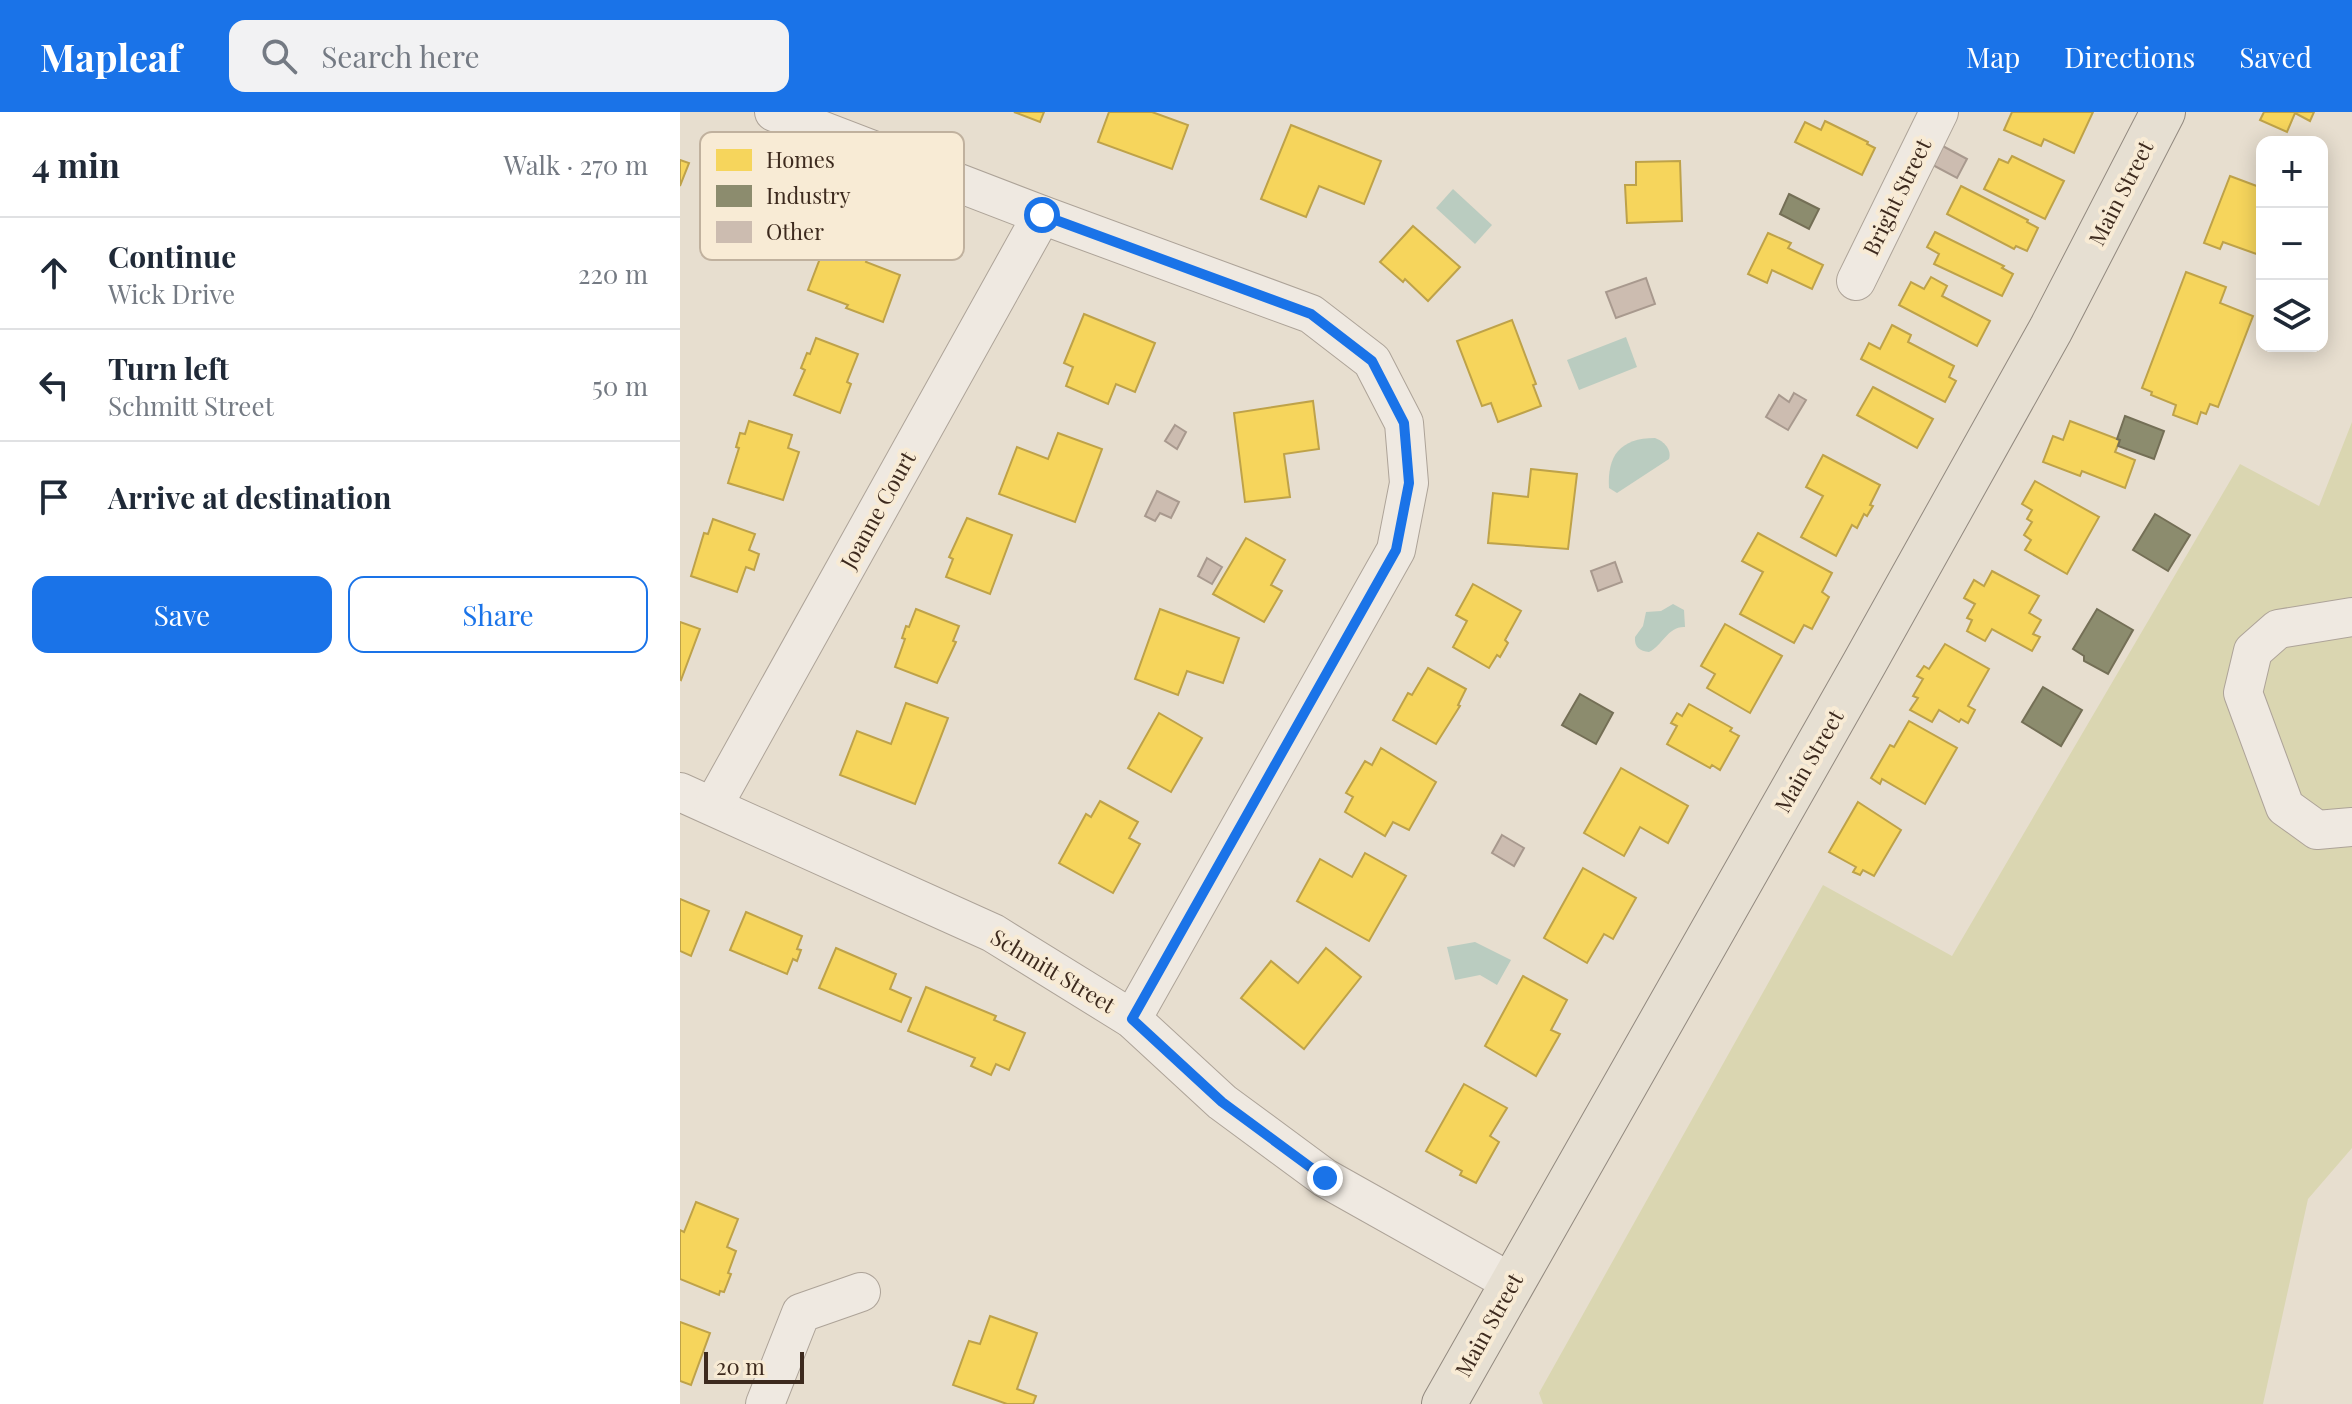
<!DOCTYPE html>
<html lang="en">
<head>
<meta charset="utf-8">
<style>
	:root { --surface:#fff; --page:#f2f2f3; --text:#1f2937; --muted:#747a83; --line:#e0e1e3; --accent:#1a73e8 }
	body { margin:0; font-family:"Playfair Display",serif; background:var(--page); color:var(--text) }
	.controls { position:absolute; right:24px; top:24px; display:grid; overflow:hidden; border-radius:16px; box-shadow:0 4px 20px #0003 }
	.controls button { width:72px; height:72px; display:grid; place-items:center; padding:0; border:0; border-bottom:2px solid var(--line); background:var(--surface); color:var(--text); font:40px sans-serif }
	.scale { position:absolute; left:24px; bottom:20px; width:100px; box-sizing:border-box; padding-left:8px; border:4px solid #3d2a1e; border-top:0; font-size:22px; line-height:28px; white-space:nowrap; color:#3d2a1e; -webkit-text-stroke:6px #f8ebd5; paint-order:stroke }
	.stop { position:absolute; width:24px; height:24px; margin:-18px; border:6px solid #1a73e8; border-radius:50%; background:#fff }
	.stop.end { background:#1a73e8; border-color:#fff; box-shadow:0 2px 8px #0008 }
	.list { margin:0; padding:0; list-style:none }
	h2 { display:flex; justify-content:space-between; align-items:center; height:104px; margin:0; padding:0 32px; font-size:34px }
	h2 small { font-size:26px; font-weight:400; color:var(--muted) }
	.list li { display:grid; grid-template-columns:52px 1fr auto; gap:24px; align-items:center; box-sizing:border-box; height:112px; padding:0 32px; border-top:2px solid var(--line) }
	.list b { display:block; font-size:30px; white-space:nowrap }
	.list p { margin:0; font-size:26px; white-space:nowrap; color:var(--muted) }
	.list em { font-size:26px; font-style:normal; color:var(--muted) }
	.actions { display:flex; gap:16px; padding:24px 32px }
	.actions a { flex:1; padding:18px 0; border:2px solid var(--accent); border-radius:16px; text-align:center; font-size:28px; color:var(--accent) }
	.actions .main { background:var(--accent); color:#fff }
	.icon { flex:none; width:44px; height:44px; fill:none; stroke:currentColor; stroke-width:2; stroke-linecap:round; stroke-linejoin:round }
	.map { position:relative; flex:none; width:1672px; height:1292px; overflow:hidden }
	header { display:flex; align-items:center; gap:48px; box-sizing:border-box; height:112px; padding:0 40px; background:var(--accent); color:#fff }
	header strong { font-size:38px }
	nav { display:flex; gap:44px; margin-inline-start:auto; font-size:28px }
	.search { width:560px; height:72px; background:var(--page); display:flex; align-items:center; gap:20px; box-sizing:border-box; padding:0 28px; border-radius:16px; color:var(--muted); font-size:30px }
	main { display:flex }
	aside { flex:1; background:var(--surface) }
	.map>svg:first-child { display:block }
</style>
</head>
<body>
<header>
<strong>Mapleaf</strong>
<div class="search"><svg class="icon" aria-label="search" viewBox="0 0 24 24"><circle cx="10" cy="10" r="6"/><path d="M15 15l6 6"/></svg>Search here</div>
<nav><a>Map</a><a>Directions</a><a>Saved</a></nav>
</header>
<main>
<aside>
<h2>4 min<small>Walk · 270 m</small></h2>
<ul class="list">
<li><svg class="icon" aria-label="ahead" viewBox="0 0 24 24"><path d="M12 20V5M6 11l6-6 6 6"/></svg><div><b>Continue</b><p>Wick Drive</p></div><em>220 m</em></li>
<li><svg class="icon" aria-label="left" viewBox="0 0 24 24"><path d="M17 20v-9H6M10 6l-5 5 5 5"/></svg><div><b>Turn left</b><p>Schmitt Street</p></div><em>50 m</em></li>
<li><svg class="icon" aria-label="arrive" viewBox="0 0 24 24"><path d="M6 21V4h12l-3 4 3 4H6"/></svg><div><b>Arrive at destination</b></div></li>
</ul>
<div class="actions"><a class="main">Save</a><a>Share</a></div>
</aside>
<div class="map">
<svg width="1672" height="1292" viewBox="0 0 1672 1292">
	<rect width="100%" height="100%" fill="#e7decf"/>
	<polygon fill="#dad6b1" points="1672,310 1672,1036 1628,1087 1583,1292 863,1292 859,1281 1143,773 1272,844 1560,352 1639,394"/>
	<g fill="#baccc0">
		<polygon points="773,77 812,113 795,132 756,96"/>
		<polygon points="946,225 957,255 899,278 887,248"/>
		<path d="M975 326C984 329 992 338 989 347L937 381 929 376C927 344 940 326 975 326Z"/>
		<path d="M993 492 1004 498 1005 515C988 514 983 533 969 540 960 539 954 535 955 525L963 514 966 500 981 499Z"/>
		<polygon points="795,830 831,848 817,873 800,863 775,868 767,835"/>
	</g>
	<g fill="#f6d55c" stroke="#bea249" stroke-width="2">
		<polygon points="334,0 364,0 360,10"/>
		<polygon points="429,0 472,0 508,13 492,57 418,30"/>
		<polygon points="1332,0 1413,0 1394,41 1364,27 1361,34 1324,18"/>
		<polygon points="1584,0 1634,0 1630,9 1615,1 1607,20 1580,8"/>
		<polygon points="1145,9 1188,30 1187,32 1195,36 1182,63 1115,30 1125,10 1141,18"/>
		<polygon points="611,13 701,49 684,92 639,74 626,105 581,87"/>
		<polygon points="1332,44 1384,69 1365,107 1304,77 1319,47 1328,51"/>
		<polygon points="0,48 9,51 0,74"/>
		<polygon points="1000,49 1002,109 947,111 945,73 956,73 956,50"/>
		<polygon points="1550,64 1582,76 1582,144 1543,130 1540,137 1524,131"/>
		<polygon points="1281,74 1348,108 1347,110 1358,116 1347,139 1336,134 1334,137 1267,102"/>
		<polygon points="155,107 197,123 186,150 220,163 203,210 166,196 168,193 128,178"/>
		<polygon points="733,114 780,155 748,189 725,167 723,170 700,150"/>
		<polygon points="1255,120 1324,154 1322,156 1333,162 1322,184 1254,152 1259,142 1247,135"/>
		<polygon points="1088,121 1111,131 1108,136 1143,153 1132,177 1092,158 1087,171 1068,162"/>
		<polygon points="1506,160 1546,175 1540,191 1573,204 1538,295 1530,292 1526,302 1521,300 1517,312 1493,303 1496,293 1471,283 1472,280 1462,276"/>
		<polygon points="1251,165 1267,174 1262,184 1310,209 1297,234 1219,193 1231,170 1244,177"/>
		<polygon points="404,202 475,231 455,280 436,272 428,292 386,274 393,255 384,251"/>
		<polygon points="832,208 856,272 853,273 861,294 818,310 811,291 802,294 777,229"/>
		<polygon points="1212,213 1231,223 1228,230 1274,254 1269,265 1276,269 1265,290 1181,247 1189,231 1200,237"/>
		<polygon points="136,226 178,242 167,270 171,272 160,301 114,283 125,258 121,256 127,241 130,242"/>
		<polygon points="1193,275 1253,307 1237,336 1177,303"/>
		<polygon points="633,289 639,337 604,342 610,385 565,390 554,301"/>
		<polygon points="69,309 112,323 108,336 119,340 103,388 48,371 59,336 56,335 60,321 65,322"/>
		<polygon points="1390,309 1440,328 1435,340 1455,348 1445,376 1402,359 1400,364 1363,350 1373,324 1383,328"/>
		<polygon points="378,321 422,337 395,410 319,382 337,335 368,347"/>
		<polygon points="1143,343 1200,373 1190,393 1193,394 1187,404 1184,402 1177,416 1172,413 1156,444 1121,425 1143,384 1126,375"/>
		<polygon points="851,357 897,362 888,437 808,431 813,381 848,385"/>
		<polygon points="1355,369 1419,405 1387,462 1345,438 1351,428 1344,423 1352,410 1347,407 1352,398 1342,392"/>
		<polygon points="287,406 332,423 310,482 266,465 273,447 269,445"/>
		<polygon points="33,407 75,422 69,438 79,442 74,458 66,455 57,480 11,464 24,421 28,422"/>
		<polygon points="1078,421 1152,461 1142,480 1149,485 1132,517 1124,513 1114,531 1060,502 1083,460 1062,449"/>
		<polygon points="566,426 605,448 591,473 602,479 584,510 533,482"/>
		<polygon points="1312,459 1359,484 1349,501 1361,508 1353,522 1360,525 1352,539 1312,517 1305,529 1287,519 1292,508 1287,506 1295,492 1284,486 1294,468 1304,474"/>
		<polygon points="793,472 841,499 825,528 828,531 820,545 817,543 809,556 773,535 787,509 776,503"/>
		<polygon points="236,497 279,514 273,529 276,530 257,571 215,555 225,527 222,526 226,514 229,515"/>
		<polygon points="480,497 559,526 543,571 507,559 498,583 455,567"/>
		<polygon points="0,510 20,517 1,568 0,567"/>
		<polygon points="1045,512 1102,544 1070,601 1027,576 1035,562 1021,554"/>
		<polygon points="1265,532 1309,557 1288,594 1295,598 1288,611 1281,607 1279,610 1259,598 1252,610 1230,598 1238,586 1233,584 1243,567 1237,564 1244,554 1249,557"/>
		<polygon points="748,556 786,577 778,593 780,594 756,632 713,608 728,581 732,583"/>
		<polygon points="226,591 268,606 235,692 160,663 177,619 211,632"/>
		<polygon points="1009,592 1052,616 1050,619 1059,624 1040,658 1032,653 1030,656 987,632 997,614 991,611 997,601 1002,604"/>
		<polygon points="479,601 522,626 491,680 448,656"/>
		<polygon points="1229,609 1277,636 1245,692 1202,667 1200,672 1191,666 1210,633 1214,635"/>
		<polygon points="701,636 756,670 729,718 713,710 705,724 665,700 673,685 666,681 685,649 692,653"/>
		<polygon points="941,656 1008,694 988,731 960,715 944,744 904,721"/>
		<polygon points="420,689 458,710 449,726 460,732 433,781 379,751 406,702 411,705"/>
		<polygon points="1178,690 1221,718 1194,764 1183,758 1180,763 1173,760 1176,755 1149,740"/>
		<polygon points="685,741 726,764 689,829 617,789 640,747 672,765"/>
		<polygon points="903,756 956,786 933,827 924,822 907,851 864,826"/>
		<polygon points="0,787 29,799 11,844 0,839"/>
		<polygon points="66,800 122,824 117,837 121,838 117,849 113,847 107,862 50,838"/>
		<polygon points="156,836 216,862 210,877 231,886 221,910 139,876"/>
		<polygon points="646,836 681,865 624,937 561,886 591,849 618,871"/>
		<polygon points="843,864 887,888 871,918 880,922 856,964 805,934"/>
		<polygon points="246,875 316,904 314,908 345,921 329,958 316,952 311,963 291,954 295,946 228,919"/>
		<polygon points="784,972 827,996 810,1024 819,1030 796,1071 780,1063 782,1059 746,1039"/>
		<polygon points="16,1090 58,1107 47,1135 56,1139 48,1161 51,1162 44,1180 40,1179 39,1183 0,1167 0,1118 4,1120"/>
		<polygon points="310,1204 357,1221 337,1277 356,1284 353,1292 327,1292 273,1273 289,1229 300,1232"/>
		<polygon points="0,1210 30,1221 11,1273 0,1269"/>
	</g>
	<g fill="#8c8c6e" stroke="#746f56" stroke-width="2">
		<polygon points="1109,82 1139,97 1129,117 1100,102"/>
		<polygon points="1445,304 1484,319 1474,347 1438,334 1440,328 1437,327"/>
		<polygon points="1475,402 1510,423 1488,459 1453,438"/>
		<polygon points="1417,497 1453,518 1428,562 1404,549 1404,544 1393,537"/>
		<polygon points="1363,575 1402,598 1381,634 1342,610"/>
		<polygon points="900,582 933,601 916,632 882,613"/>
	</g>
	<g fill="#ccbcb0" stroke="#a8998e" stroke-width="2">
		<polygon points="1259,32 1287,47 1277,66 1249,51"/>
		<polygon points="966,166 975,192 936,206 926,180"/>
		<polygon points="1114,281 1126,288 1108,318 1086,305 1099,283 1109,290"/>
		<polygon points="495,313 506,320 497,337 485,329"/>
		<polygon points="477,379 499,390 491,406 480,401 475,409 465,404"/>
		<polygon points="527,446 542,455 532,472 518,464"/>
		<polygon points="935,450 942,470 918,479 911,459"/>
		<polygon points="822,723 844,736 834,754 812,741"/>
	</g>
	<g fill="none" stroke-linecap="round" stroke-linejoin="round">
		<defs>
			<g id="minor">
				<polyline points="94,0 362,103 631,202 692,249 724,311 729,371 716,438 452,907"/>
				<polyline points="1176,169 1259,0"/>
				<polyline points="1672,505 1598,517 1573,539 1563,581 1605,695 1637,718 1672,715"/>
				<polyline points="0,680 313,821 452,907 542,990 645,1066 832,1171"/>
				<polyline points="33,694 362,103"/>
				<polyline points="85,1292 121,1201 181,1180"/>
			</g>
			<polyline id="major" points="764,1292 1184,552 1371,217 1483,0"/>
		</defs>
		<use href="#minor" stroke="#ada398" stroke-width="40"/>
		<use href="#major" stroke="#92897f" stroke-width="46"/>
		<use href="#minor" stroke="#efe9e1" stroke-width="38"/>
		<use href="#major" stroke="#e6dfd2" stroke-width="44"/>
	</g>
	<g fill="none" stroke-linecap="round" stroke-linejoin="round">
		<polyline stroke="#1a73e8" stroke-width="10" points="362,103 631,202 692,249 724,311 729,371 716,438 452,907 542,990 645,1066"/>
	</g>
	<g text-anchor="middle" stroke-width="8" stroke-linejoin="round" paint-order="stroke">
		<g font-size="22" fill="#3d2a1e" stroke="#f8ebd5">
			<text transform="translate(1441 81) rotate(-63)" y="8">Main Street</text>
			<text transform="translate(1217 85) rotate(-64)" y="8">Bright Street</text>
			<text transform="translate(198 398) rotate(-61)" y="8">Joanne Court</text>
			<text transform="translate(1129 649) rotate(-60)" y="8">Main Street</text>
			<text transform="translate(373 859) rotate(31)" y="8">Schmitt Street</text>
			<text transform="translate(809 1213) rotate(-61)" y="8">Main Street</text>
		</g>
	</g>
	<rect x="20" y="20" width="264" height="128" rx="12" fill="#f8ebd5" stroke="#c0b19e" stroke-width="2"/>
	<rect x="36" y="37" width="36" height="22" fill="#f6d55c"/>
	<rect x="36" y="73" width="36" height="22" fill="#8c8c6e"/>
	<rect x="36" y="109" width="36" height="22" fill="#ccbcb0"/>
	<g font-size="22" fill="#3d2a1e">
		<text x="86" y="56">Homes</text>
		<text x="86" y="92">Industry</text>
		<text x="86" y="128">Other</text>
	</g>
</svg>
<div class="controls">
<button>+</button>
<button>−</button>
<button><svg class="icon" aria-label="layers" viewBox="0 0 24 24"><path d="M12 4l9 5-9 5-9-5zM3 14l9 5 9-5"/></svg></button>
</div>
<div class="scale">20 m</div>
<div class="stop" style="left:362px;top:103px"></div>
<div class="stop end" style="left:645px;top:1066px"></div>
</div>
</main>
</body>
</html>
